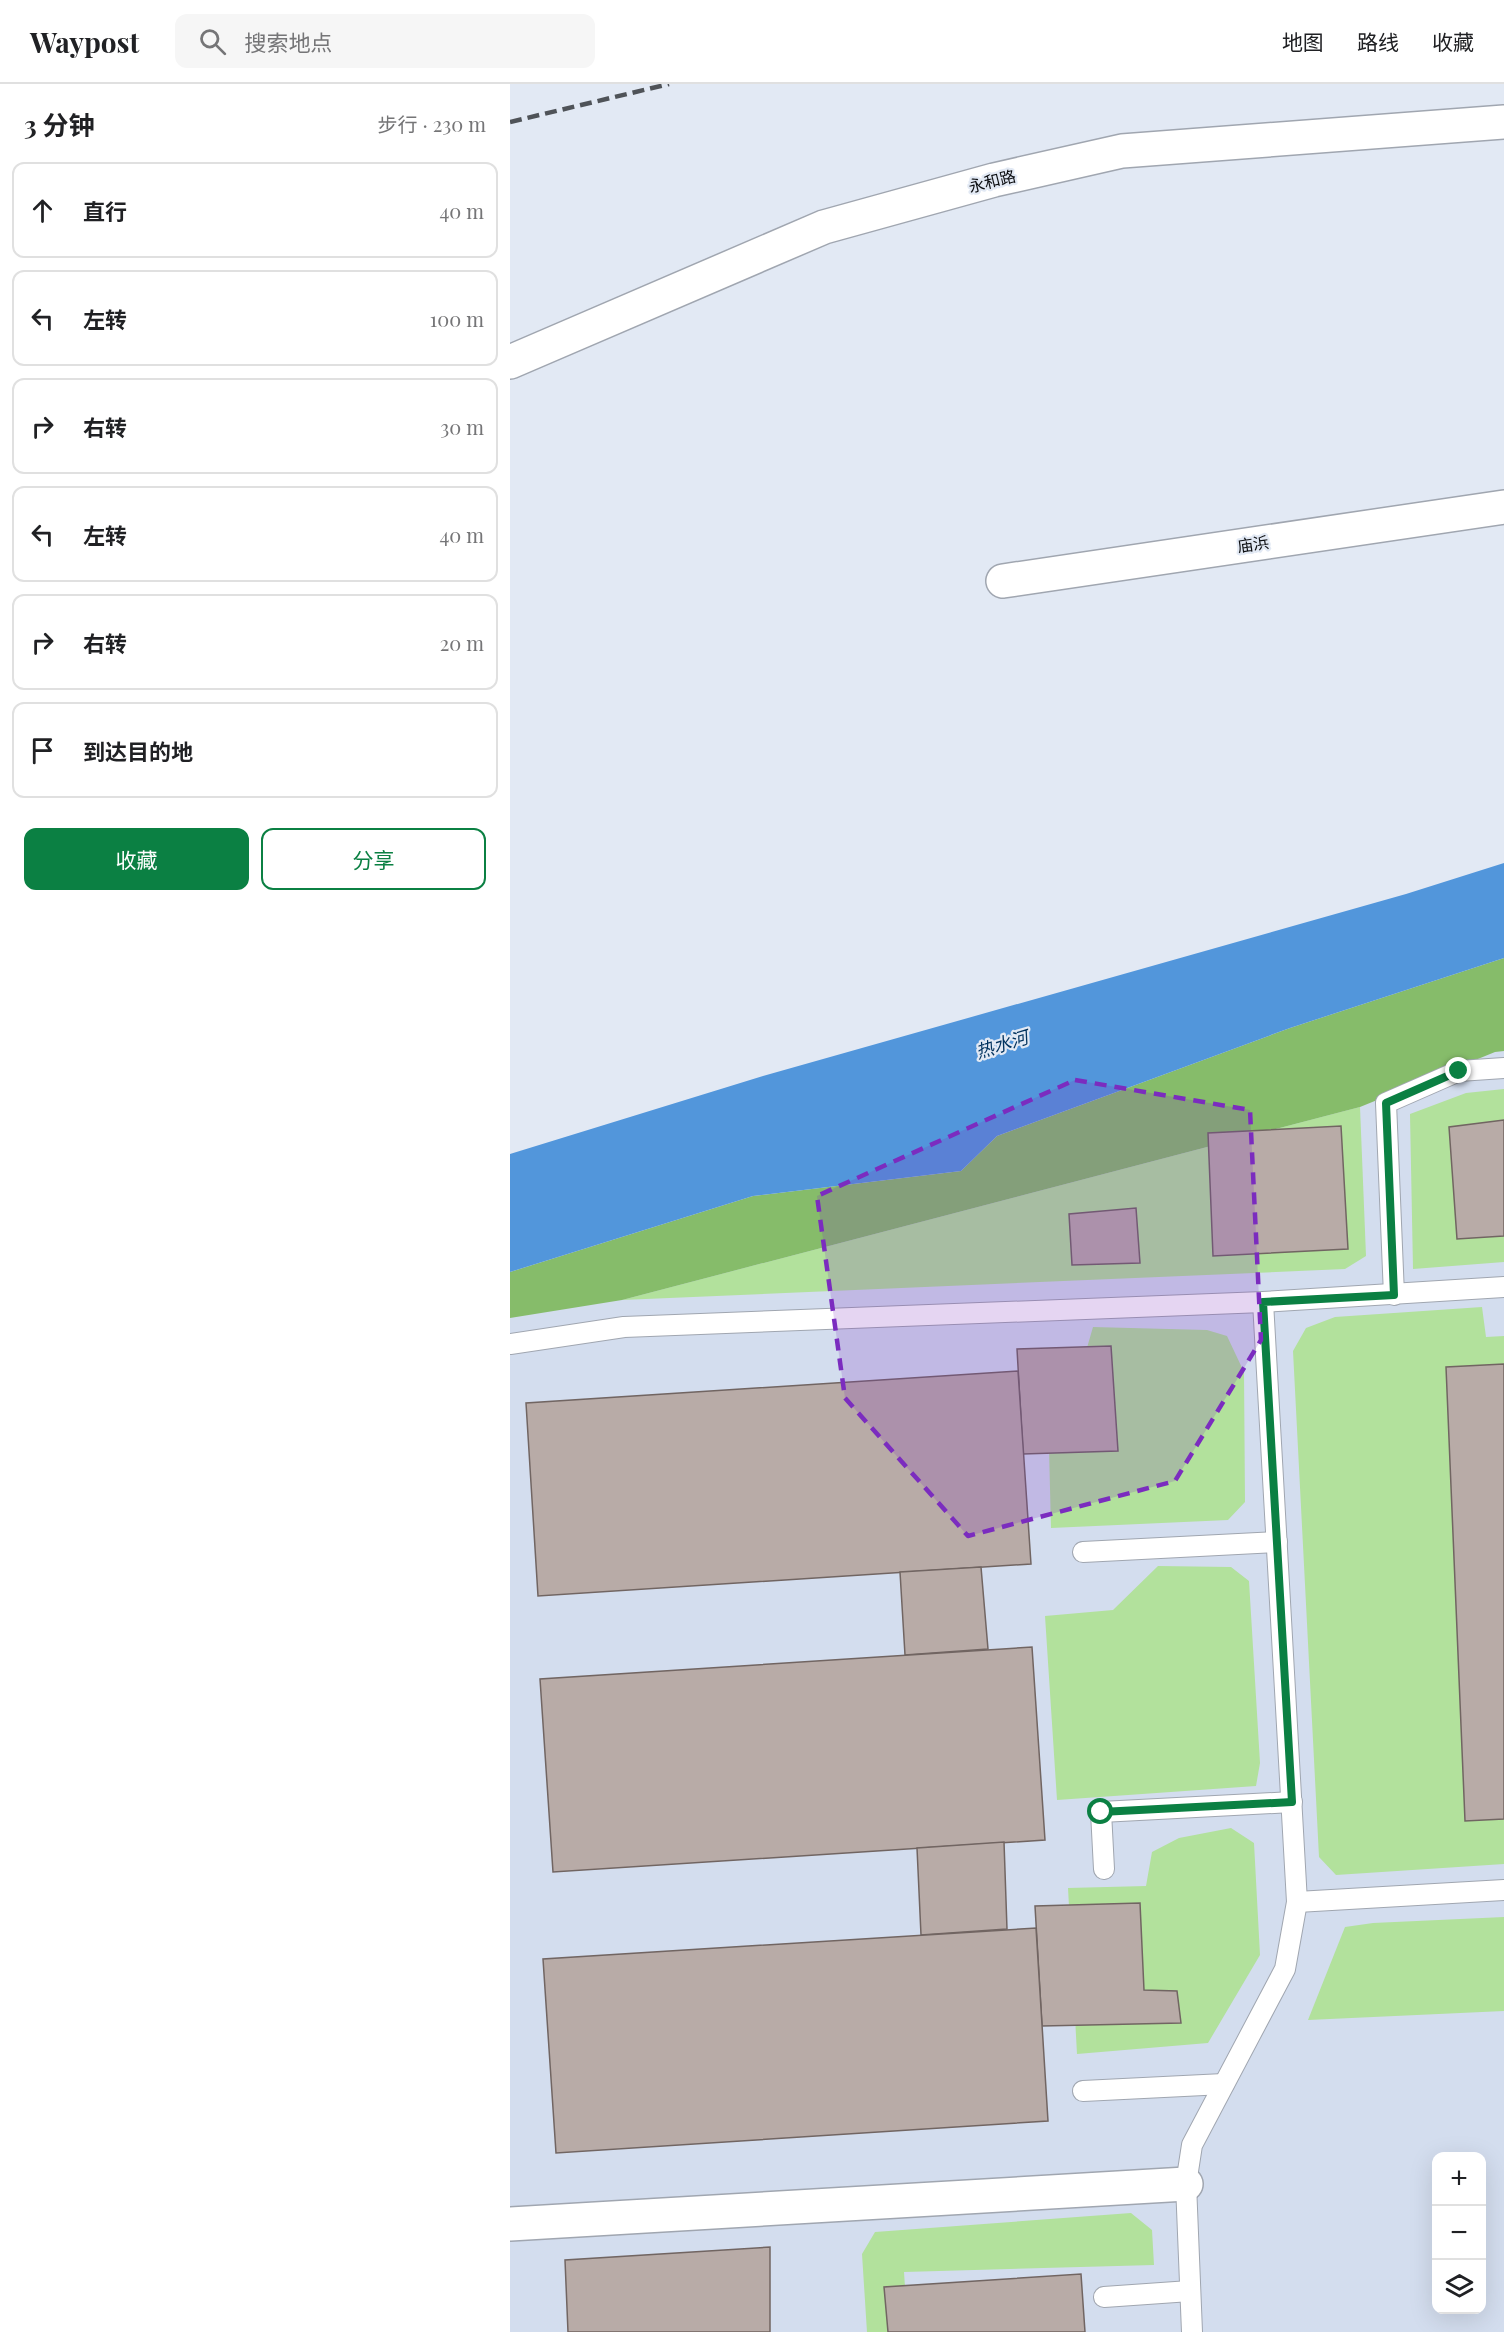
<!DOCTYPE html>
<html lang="zh">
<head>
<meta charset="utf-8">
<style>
	:root { --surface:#fff; --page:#f6f6f6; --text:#202124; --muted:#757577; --line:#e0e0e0; --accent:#0b8043 }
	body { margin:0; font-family:"Playfair Display","Noto Sans SC",serif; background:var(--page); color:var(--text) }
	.controls { position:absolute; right:18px; bottom:18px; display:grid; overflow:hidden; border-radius:12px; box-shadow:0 6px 24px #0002 }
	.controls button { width:54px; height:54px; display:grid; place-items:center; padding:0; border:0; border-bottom:2px solid var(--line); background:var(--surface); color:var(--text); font:30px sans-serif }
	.stop { position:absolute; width:18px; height:18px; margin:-14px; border:4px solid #0b8043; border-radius:50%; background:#fff }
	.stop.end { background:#0b8043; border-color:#fff; box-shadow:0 2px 6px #0008 }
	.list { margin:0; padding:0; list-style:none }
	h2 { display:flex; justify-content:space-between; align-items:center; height:78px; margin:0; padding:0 24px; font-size:26px }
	h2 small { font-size:20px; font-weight:400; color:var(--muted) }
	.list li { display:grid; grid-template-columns:39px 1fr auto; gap:18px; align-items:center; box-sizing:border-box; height:96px; margin:0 12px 12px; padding:0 12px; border:2px solid var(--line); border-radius:12px }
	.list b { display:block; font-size:22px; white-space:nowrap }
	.list em { font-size:20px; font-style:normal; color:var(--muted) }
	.actions { display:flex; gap:12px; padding:18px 24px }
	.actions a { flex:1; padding:14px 0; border:2px solid var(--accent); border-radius:12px; text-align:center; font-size:21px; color:var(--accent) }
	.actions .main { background:var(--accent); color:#fff }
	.icon { flex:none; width:33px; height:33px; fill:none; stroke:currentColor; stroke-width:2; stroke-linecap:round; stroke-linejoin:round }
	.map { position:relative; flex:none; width:994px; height:2248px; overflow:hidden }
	header { display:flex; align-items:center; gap:36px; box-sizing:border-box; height:84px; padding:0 30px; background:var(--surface); border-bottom:2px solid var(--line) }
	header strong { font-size:28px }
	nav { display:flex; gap:33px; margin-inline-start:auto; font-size:21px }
	.search { width:420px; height:54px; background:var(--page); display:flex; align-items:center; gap:15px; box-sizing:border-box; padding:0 21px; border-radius:12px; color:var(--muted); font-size:22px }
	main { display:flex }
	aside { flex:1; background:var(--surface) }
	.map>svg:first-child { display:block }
</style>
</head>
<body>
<header>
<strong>Waypost</strong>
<div class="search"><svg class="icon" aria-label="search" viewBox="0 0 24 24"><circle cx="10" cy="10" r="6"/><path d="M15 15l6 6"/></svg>搜索地点</div>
<nav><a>地图</a><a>路线</a><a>收藏</a></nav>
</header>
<main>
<aside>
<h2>3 分钟<small>步行 · 230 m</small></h2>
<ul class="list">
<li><svg class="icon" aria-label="ahead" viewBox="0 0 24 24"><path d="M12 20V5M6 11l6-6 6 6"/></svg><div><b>直行</b></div><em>40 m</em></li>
<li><svg class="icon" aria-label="left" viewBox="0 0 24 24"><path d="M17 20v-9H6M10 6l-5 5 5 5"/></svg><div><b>左转</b></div><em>100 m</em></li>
<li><svg class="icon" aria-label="right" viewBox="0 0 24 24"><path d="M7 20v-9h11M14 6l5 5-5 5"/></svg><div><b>右转</b></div><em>30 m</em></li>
<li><svg class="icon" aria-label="left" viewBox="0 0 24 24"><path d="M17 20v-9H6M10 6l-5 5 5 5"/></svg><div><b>左转</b></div><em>40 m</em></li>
<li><svg class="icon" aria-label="right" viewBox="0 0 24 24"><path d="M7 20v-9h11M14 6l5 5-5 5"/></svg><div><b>右转</b></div><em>20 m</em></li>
<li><svg class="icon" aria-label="arrive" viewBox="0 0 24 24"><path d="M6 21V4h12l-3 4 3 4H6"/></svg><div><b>到达目的地</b></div></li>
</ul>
<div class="actions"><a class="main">收藏</a><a>分享</a></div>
</aside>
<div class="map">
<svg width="994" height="2248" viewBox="0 0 994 2248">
	<rect width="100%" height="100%" fill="#e2e9f4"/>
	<path fill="#d3ddee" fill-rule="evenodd" d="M994 948V2248H0V1215ZM926 2072H972V2226H926Z"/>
	<g fill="#b2e19c">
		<polygon points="994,1005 994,1178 903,1185 900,1030 956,1009"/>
		<polygon points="850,1023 856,1172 835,1185 112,1216"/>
		<polygon points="972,1223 976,1253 994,1252 994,1780 826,1791 809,1773 783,1267 796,1244 825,1233"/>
		<polygon points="583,1243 697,1246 717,1252 734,1288 735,1418 718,1436 541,1444 537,1285 572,1281"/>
		<polygon points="648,1482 721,1483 739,1497 750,1679 746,1702 547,1716 535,1532 603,1526"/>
		<polygon points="721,1744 744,1759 750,1871 698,1959 567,1970 558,1804 636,1802 642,1768 669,1754"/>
		<polygon points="994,1833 994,1927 798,1936 835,1843 863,1839"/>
		<polygon points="621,2129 642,2146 644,2181 394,2188 398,2248 357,2248 352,2170 365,2148"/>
	</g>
	<polygon fill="#86bc6a" points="994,874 994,967 985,968 850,1023 112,1216 0,1234 0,1188 243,1112 451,1087 487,1052 780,944"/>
	<polygon fill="#5296db" points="994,779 994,874 780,944 487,1052 451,1087 243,1112 0,1188 0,1070 253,992 896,810"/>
	<g fill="#b8aba7" stroke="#716562" stroke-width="1.5">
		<polygon points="994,1036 994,1152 947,1155 939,1043"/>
		<polygon points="831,1042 838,1165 703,1172 698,1049"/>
		<polygon points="626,1124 630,1179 562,1181 559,1130"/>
		<polygon points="601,1262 608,1367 513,1370 507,1265"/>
		<polygon points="994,1280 994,1735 955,1737 936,1283"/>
		<polygon points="508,1287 521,1480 28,1512 16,1319"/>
		<polygon points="471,1483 478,1565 395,1571 390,1488"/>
		<polygon points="522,1563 535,1756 43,1788 30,1595"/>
		<polygon points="494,1758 497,1845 411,1851 407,1764"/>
		<polygon points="630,1819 634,1906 667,1907 671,1939 532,1942 525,1822"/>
		<polygon points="526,1844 538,2037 46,2069 33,1875"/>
		<polygon points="260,2163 260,2248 58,2248 55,2176"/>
		<polygon points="571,2190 575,2248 378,2248 374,2203"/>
	</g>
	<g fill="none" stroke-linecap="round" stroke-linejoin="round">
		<defs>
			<g id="lane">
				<polyline points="884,1211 876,1019 949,987 994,984"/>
				<polyline points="0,1260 114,1243 753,1218 994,1203"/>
				<polyline points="573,1468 767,1458"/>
				<polyline points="594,1785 591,1728 782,1718"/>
				<polyline points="787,1818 994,1806"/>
				<polyline points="573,2007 714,2000"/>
				<polyline points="594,2213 680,2207"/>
				<polyline points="682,2248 676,2100 682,2061 775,1885 787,1818 753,1218"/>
			</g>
			<g id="street">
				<polyline points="0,278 314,143 484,96 612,67 994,38"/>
				<polyline points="493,497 994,423"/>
				<polyline points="0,2140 676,2100"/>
			</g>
		</defs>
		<use href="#lane" stroke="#a0a6b0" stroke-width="22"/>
		<use href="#street" stroke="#a0a6b0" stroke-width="36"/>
		<use href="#lane" stroke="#fff" stroke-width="20"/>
		<use href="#street" stroke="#fff" stroke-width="33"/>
		<polyline stroke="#4f5358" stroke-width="4.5" stroke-dasharray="12 6" stroke-linecap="butt" points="0,38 159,0"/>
	</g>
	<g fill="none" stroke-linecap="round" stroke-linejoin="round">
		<polyline stroke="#0b8043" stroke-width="8" points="591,1728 782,1718 753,1218 884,1211 876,1019 949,987"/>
	</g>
	<path fill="#7b2cbf" fill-opacity="0.2" stroke="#7b2cbf" stroke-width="4.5" stroke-dasharray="12 8" stroke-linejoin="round" d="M565 996 740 1026 751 1256 665 1397 458 1452 335 1314 307 1112Z"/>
	<g text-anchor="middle" stroke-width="4.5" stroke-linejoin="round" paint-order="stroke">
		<g font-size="16" fill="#0b0d10" stroke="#e2e9f4">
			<text transform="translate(482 97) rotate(-14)" y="6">永和路</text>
			<text transform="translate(743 460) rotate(-8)" y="6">庙浜</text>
		</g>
		<g font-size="18" font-style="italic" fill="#00325e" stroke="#e2e9f4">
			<text transform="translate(492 961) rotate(-17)" y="6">热水河</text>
		</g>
	</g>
</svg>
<div class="controls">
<button>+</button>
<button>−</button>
<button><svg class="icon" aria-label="layers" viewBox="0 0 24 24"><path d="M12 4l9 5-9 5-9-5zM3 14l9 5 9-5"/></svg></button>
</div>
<div class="stop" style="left:591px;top:1728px"></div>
<div class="stop end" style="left:949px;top:987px"></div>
</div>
</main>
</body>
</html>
